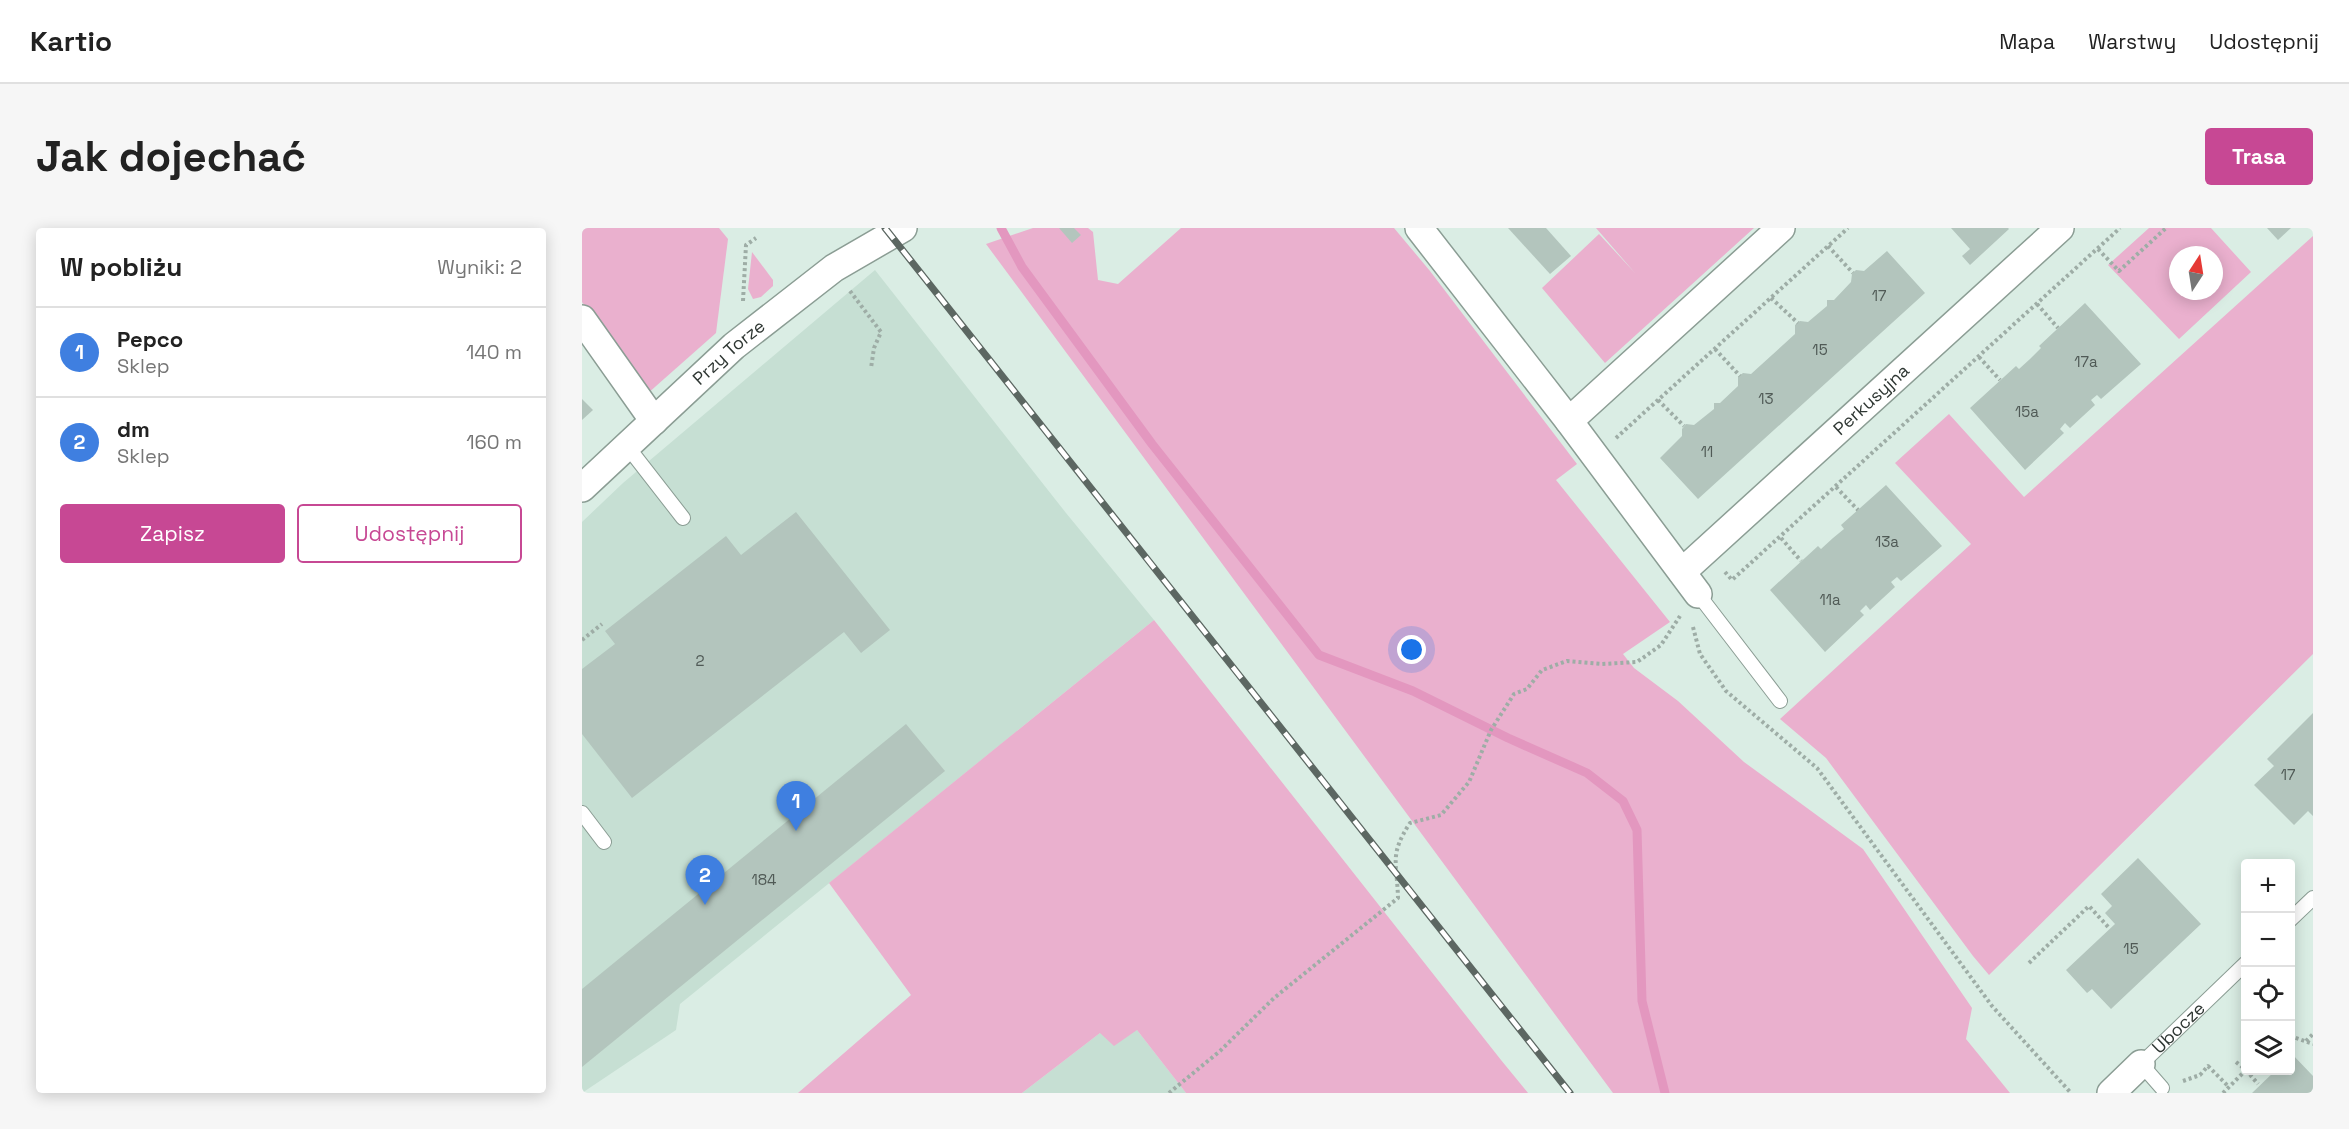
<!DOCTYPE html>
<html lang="pl">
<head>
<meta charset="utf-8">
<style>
	:root { --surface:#fff; --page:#f6f6f6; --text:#222; --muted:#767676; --line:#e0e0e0; --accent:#c74894 }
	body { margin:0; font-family:"Space Grotesk",sans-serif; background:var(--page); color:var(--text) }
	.controls { position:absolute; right:18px; bottom:18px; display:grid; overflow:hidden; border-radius:6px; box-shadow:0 3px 15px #0003 }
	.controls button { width:54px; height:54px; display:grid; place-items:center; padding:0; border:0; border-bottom:2px solid var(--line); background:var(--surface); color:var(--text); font:30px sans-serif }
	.compass { position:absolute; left:1587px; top:18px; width:54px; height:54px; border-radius:50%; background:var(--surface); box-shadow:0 3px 15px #0003; rotate:12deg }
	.you { position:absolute; left:830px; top:422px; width:21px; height:21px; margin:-15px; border:4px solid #fff; border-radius:50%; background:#1a73e8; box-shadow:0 0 0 9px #1a73e833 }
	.badge { display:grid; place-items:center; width:39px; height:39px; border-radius:50%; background:var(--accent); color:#fff; font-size:20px; font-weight:700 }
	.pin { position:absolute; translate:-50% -50px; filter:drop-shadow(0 2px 3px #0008) }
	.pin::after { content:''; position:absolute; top:32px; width:21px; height:18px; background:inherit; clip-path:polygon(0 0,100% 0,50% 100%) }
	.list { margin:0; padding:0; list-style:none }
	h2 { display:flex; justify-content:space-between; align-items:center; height:78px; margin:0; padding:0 24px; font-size:26px }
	h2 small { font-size:20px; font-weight:400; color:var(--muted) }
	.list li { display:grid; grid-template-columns:39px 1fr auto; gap:18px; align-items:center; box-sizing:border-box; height:90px; padding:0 24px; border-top:2px solid var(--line) }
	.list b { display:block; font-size:22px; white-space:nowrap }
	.list p { margin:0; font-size:20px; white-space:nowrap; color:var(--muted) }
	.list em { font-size:20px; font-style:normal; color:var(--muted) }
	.actions { display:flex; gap:12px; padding:18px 24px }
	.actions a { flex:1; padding:14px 0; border:2px solid var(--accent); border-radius:6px; text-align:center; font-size:21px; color:var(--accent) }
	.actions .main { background:var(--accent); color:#fff }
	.icon { flex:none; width:33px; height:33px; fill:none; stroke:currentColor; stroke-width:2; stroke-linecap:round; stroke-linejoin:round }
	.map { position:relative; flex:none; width:1731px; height:865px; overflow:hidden; border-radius:6px }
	header { display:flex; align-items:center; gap:36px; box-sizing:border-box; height:84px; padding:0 30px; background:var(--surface); border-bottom:2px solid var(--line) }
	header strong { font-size:28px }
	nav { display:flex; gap:33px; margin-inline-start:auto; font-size:21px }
	.intro { display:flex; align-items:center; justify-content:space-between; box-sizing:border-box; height:144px; padding:0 36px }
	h1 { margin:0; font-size:42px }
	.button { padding:15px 27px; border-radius:6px; background:var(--accent); color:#fff; font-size:21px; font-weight:700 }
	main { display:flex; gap:36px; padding:0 36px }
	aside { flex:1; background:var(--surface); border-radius:6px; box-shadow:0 3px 15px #0003 }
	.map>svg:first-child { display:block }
</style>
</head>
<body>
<header>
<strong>Kartio</strong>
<nav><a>Mapa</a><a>Warstwy</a><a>Udostępnij</a></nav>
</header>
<div class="intro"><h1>Jak dojechać</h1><a class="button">Trasa</a></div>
<main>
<aside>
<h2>W pobliżu<small>Wyniki: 2</small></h2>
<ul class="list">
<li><span class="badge" style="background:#3f7fe0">1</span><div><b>Pepco</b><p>Sklep</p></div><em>140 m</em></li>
<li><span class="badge" style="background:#3f7fe0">2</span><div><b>dm</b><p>Sklep</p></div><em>160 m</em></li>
</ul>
<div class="actions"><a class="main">Zapisz</a><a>Udostępnij</a></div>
</aside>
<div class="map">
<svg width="1731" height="865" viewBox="0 0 1731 865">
	<rect width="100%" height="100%" fill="#daede4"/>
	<g fill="#c6dfd3">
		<polygon points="293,42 484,285 572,392 98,776 94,802 0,865 0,294 41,255"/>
		<polygon points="555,802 604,865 440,865 518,805"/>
	</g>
	<g fill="#eab0ce" fill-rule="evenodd">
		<polygon points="0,0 137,0 146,11 134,105 65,166 0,74"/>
		<polygon points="451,0 506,0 511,4 516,52 536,56 599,0 812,0 848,43 995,236 974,252 1088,394 1041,426 1052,440 1096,473 1162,534 1281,621 1390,780 1384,811 1428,865 1031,865 404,16"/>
		<polygon points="1014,0 1172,0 1023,135 960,60 1017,6 1053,45"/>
		<path d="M1567 0H1629L1669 44 1597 111 1526 37ZM1596 27H1632V63H1596Z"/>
		<polygon points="1731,8 1731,426 1407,747 1391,728 1244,530 1198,491 1389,316 1313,235 1367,186 1442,269"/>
		<polygon points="170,24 191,52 191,58 179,69 171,71 166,61"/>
		<polygon points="572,392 919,832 946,865 604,865 555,802 532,818 518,805 440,865 216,865 329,767 247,655"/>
	</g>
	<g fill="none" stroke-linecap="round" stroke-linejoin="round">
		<polyline stroke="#e397bf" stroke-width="9" points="419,0 440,39 570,216 737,427 831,463 926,510 1005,545 1041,573 1055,602 1060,773 1083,865"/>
	</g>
	<g fill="#b3c5bd">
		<polygon points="477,0 492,0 499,7 490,15"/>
		<polygon points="926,0 964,0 989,28 968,46"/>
		<polygon points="1369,0 1426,0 1427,1 1388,37 1380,28 1388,21"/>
		<polygon points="1685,0 1709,0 1696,12"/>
		<polygon points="1305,23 1343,65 1116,271 1078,230 1100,208 1100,201 1104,196 1112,197 1132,181 1132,175 1138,175 1156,158 1156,149 1161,145 1169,146 1213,106 1213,97 1218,93 1226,94 1245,78 1245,72 1252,72 1269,54 1270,46 1274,42 1282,43"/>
		<polygon points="1503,75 1559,136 1519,171 1515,167 1509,172 1513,177 1488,200 1483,195 1478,201 1482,205 1443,242 1388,180 1434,138 1437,141 1448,131 1459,120 1457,118"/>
		<polygon points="0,171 11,182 0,192"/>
		<polygon points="1304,257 1360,318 1319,353 1315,349 1309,354 1313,359 1288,382 1284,377 1278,383 1282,387 1243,424 1188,362 1236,318 1239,321 1251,310 1262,301 1259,297"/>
		<polygon points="214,284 308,402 279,425 262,404 50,570 0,506 0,441 33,416 23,403 144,308 159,327"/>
		<polygon points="1731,485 1731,588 1726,583 1712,597 1672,557 1692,538 1685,531"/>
		<polygon points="324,496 363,543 0,839 0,761"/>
		<polygon points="1556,630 1619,696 1529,781 1510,761 1505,765 1484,742 1533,696 1523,685 1530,678 1519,666"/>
		<polygon points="1710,826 1731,848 1731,865 1670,865 1694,842 1708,842"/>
	</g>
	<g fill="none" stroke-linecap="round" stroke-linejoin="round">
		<defs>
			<g id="service">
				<polyline points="45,218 101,290"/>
				<polyline points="1116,366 1198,473"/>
				<polyline points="0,585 22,614"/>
				<polyline points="1708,692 1731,670"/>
				<path id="s1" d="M1580 860 1559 836 1664 735"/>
			</g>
			<g id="minor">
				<polyline points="837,0 987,193 1116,366"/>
				<polyline points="0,91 72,193"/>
				<polyline points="987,193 1199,0"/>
				<path id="s2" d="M0 260 152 118 252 40 321 0"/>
				<path id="s3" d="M1100 344 1478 0"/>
				<polyline points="1529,865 1559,836"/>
			</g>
		</defs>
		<use href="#service" stroke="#8b9d94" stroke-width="16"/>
		<use href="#minor" stroke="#8b9d94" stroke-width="30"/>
		<g stroke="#9eada6" stroke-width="4" stroke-dasharray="3 3" stroke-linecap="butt">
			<polyline points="1246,18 1271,45"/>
			<polyline points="1516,21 1537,43 1584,0"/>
			<polyline points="268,63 299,104 292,120 289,140"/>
			<polyline points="1189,70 1216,95"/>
			<polyline points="161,73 164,17 174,10"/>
			<polyline points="1455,76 1476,100"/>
			<polyline points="1133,121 1158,148"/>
			<polyline points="1397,129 1418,152"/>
			<polyline points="1076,172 1102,198"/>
			<polyline points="1034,210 1266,0"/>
			<polyline points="1254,259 1276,282"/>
			<polyline points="1199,310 1219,333"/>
			<polyline points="1143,344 1150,352 1538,0"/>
			<polyline points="1111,399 1118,426 1144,463 1235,540 1410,778 1489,865"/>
			<polyline points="0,412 20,396"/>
			<polyline points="1447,735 1507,678 1528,701"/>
			<polyline points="1708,808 1731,816"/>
			<polyline points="1724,813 1731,806"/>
			<polyline points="1654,834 1664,842"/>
			<polyline points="1664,842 1676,856"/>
			<polyline points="1601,853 1618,847 1626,838 1647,859"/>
			<path d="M587 865 638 823 692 770 816 670C815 634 807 627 828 595L859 587 887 554 909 502 932 466 945 461 960 442 985 433 1020 436 1055 434 1079 417 1098 388"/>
			<polyline points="1641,865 1664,842"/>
		</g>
		<use href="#service" stroke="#fff" stroke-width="14"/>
		<use href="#minor" stroke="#fff" stroke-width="27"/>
		<defs>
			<polyline id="rail" points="303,0 988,865"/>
		</defs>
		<use href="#rail" stroke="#5c6762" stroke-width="7"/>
		<use href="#rail" stroke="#fff" stroke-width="4.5" stroke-dasharray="14" stroke-linecap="butt"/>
	</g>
	<g text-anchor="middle" stroke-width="4.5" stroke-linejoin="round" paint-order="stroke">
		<g font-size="15" fill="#505a56">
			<text x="1297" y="73">17</text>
			<text x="1238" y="127">15</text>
			<text x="1504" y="139">17a</text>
			<text x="1184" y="176">13</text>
			<text x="1445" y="189">15a</text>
			<text x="1125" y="229">11</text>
			<text x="1305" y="319">13a</text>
			<text x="1248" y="377">11a</text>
			<text x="118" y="438">2</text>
			<text x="1706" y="552">17</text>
			<text x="182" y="657">184</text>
			<text x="1549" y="726">15</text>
		</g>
		<g font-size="18" fill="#2f3733" stroke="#fff">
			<text dy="6" stroke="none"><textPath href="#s2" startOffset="200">Przy Torze</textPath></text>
			<text dy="6" stroke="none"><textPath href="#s3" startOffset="256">Perkusyjna</textPath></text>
			<text dy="6" stroke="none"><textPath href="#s1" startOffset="84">Ubocze</textPath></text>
		</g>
	</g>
</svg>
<div class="controls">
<button>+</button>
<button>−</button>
<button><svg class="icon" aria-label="locate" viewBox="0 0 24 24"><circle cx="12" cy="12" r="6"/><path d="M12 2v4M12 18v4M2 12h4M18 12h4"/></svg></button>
<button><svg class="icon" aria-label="layers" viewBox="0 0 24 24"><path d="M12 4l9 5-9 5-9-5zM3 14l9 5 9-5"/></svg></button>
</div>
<svg class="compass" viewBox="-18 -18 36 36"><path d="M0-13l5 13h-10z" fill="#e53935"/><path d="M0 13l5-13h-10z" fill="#767676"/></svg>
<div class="you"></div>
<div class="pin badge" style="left:214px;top:603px;background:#3f7fe0">1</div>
<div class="pin badge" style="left:123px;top:677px;background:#3f7fe0">2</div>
</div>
</main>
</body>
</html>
